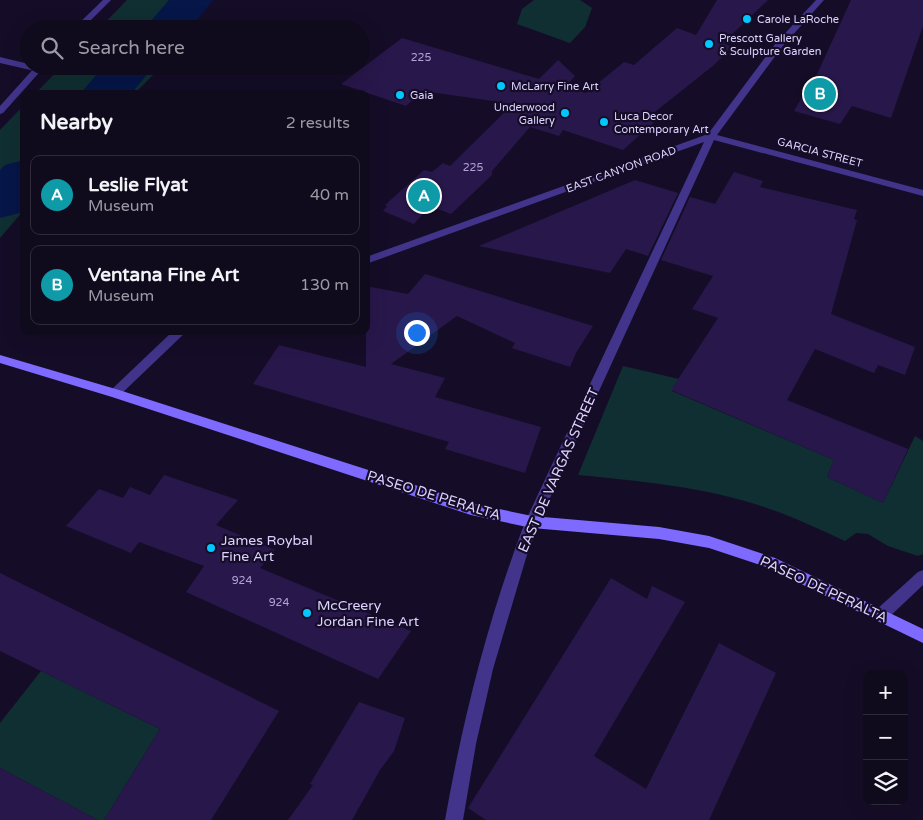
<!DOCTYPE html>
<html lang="en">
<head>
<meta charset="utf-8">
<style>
	:root { --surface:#100a1d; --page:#191326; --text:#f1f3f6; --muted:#9c9aa4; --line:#302b3b; --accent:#0f766e }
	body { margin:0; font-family:"Varela Round",sans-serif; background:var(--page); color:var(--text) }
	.controls { position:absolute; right:15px; bottom:15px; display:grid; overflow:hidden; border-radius:10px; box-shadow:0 5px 20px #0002 }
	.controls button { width:45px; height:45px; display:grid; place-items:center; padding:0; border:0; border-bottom:1px solid var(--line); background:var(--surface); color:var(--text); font:25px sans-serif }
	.you { position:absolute; left:416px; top:332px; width:18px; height:18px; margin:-12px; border:4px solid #fff; border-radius:50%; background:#1a73e8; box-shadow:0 0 0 8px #1a73e833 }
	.badge { display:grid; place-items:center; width:32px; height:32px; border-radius:50%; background:var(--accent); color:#fff; font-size:16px; font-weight:700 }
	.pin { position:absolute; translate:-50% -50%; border:2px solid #fff; box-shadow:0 1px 5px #0006 }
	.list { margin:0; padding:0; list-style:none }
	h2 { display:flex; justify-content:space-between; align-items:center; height:65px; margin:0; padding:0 20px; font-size:21px }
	h2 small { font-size:16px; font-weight:400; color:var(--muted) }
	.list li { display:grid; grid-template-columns:32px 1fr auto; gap:15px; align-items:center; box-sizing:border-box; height:80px; margin:0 10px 10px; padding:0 10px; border:1px solid var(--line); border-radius:10px }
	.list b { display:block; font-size:19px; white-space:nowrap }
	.list p { margin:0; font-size:16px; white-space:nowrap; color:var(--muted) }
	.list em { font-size:16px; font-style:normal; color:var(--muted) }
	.icon { flex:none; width:28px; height:28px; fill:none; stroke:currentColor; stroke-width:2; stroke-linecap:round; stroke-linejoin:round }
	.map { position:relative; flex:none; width:923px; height:820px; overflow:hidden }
	.search { position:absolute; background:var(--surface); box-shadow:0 5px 20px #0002; left:20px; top:20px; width:350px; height:55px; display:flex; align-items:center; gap:12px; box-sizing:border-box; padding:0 18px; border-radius:28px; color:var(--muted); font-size:19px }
	.panel { position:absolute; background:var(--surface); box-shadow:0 5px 20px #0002; left:20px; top:90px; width:350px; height:245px; border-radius:10px }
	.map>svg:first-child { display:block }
</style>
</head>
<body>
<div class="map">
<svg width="923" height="820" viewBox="0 0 923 820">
	<rect width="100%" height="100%" fill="#150d27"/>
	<g fill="#102f32">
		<polygon points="127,0 203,0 185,29 99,29"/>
		<polygon points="534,0 580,0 592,8 585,27 570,43 517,24 522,9"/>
		<polygon points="62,66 162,66 134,94 35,94"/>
		<polygon points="24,105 24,210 0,238 0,130"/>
		<path d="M623 366 679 379 672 391 834 460 827 477 883 503 915 436 923 441V554L918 556 888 546 868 534 856 533 845 541C819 529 794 517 767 508 706 487 641 481 578 475Z"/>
		<polygon points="41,671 160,729 104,820 98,820 0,768 0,723"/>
	</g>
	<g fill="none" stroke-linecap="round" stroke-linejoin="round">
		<g fill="#061648" fill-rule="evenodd">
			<polygon points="169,0 213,0 190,29 144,29"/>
			<polygon points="104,66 154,66 131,94 80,94"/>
			<polygon points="24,160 24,208 20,213 0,218 0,170 5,165"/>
		</g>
	</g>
	<g fill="#28174a">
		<polygon points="717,0 768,0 723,43 732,47 714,65 651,115 659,118 623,150 563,130 559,136 530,127 492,171 492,175 451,214 430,206 414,224 383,211 387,206 385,205 424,170 432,172 443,163 450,166 513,104 423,91 406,106 341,84 402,38 539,79 558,60 575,76 565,87 586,93 624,62 634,65 677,28 696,35"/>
		<polygon points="851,0 923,0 923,26 891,118 852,106 840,124 794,111 811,82 813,83"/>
		<polygon points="734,172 763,181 760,187 857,210 854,219 857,220 831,314 915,347 905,375 878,365 874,373 815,349 787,400 908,449 883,503 827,477 834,460 671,390 718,318 692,309 713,276 661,260 690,197 715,204"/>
		<polygon points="635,180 678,193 648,256 626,249 610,273 479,246"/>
		<polygon points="425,274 593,326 576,353 570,367 512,348 515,343 457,316 391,364 445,378 435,397 541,427 525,473 445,449 449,442 253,384 279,345 366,367 366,286 408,294"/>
		<polygon points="164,475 238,500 216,525 275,550 260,568 411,631 378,679 186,592 204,566 139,542 131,553 66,526 99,489 123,498 130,487 150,495"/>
		<polygon points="0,573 279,711 211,820 104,820 160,729 0,651"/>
		<polygon points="611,578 647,599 652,586 685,602 594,756 646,789 719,643 776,673 709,820 486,820 468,808"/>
		<polygon points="359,702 405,718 394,751 380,770 352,820 288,820 313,785 310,784"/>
		<polygon points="0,768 98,820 0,820"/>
	</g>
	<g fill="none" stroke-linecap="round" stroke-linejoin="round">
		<g fill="#41348a" fill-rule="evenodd">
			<polygon points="0,57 29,64 29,66 42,67 43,69 39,72 0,63"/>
			<polygon points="923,570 923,585 886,620 881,622 876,620 874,615 876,610 918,572"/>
		</g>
		<g fill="#41348a" fill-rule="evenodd">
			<path d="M816 0H824L782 47 717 135 923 190V196L714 140 539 522 526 558 493 669 476 744 463 820H445C463 718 488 619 525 522L704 142 366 264V257L708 134 776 43Z"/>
			<polygon points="173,331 187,331 119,396 111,396 109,393 111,390"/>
		</g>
		<g fill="#41348a" fill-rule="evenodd">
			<polygon points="103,0 111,0 82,29 73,29"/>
			<polygon points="36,66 45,66 3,113 0,114 0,106"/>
		</g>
		<polygon fill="#7f6aff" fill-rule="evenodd" points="0,355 119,390 471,503 532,516 659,527 709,536 775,558 923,629 923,643 766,567 709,548 659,539 532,528 471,515 112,397 0,363"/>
	</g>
	<g fill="#00c7fe" stroke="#150d27" stroke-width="2">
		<circle cx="747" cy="19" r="5"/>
		<circle cx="709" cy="44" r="5"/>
		<circle cx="501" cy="86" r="5"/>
		<circle cx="400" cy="95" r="5"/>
		<circle cx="565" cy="113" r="5"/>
		<circle cx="604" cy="122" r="5"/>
		<circle cx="211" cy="548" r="5"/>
		<circle cx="307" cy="613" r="5"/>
	</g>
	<g text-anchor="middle" stroke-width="4.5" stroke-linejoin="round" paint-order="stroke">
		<g font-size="11" fill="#ddd3ff" stroke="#150d27" text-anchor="start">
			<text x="757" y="23">Carole LaRoche</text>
			<text x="719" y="42">Prescott Gallery<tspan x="719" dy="13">&amp; Sculpture Garden</tspan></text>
			<text x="511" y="90">McLarry Fine Art</text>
			<text x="410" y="99">Gaia</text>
			<text x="555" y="111" text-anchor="end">Underwood<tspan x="555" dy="13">Gallery</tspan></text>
			<text x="614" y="120">Luca Decor<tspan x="614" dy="13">Contemporary Art</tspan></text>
		</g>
		<g font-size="11" fill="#b0a4d2">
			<text x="421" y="61">225</text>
			<text x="473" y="171">225</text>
			<text x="242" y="584">924</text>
			<text x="279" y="606">924</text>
		</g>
		<g font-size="11" fill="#ddd3ff" stroke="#150d27">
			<text transform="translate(820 152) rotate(15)" y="4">GARCIA STREET</text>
			<text transform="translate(621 169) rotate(-20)" y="4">EAST CANYON ROAD</text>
		</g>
		<g font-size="14" fill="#ddd3ff" stroke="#150d27">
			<text transform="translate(558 470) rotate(-66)" y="5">EAST DE VARGAS STREET</text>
			<text transform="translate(434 495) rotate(17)" y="5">PASEO DE PERALTA</text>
			<text transform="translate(824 589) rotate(25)" y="5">PASEO DE PERALTA</text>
		</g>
		<g font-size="14" fill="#ddd3ff" stroke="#150d27" text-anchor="start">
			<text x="221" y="545">James Roybal<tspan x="221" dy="16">Fine Art</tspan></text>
			<text x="317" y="610">McCreery<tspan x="317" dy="16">Jordan Fine Art</tspan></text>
		</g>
	</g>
</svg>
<div class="controls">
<button>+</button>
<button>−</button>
<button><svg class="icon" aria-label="layers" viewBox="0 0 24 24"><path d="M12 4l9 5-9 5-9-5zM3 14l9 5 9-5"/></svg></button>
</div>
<div class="you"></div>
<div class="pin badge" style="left:424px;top:196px;background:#0f9aa8">A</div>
<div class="pin badge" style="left:820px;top:94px;background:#0f9aa8">B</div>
<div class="search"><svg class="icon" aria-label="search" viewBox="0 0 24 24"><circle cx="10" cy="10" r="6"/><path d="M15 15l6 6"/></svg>Search here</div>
<section class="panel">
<h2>Nearby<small>2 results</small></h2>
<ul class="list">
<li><span class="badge" style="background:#0f9aa8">A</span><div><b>Leslie Flyat</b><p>Museum</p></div><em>40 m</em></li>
<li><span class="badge" style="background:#0f9aa8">B</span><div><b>Ventana Fine Art</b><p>Museum</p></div><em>130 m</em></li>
</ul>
</section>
</div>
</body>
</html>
